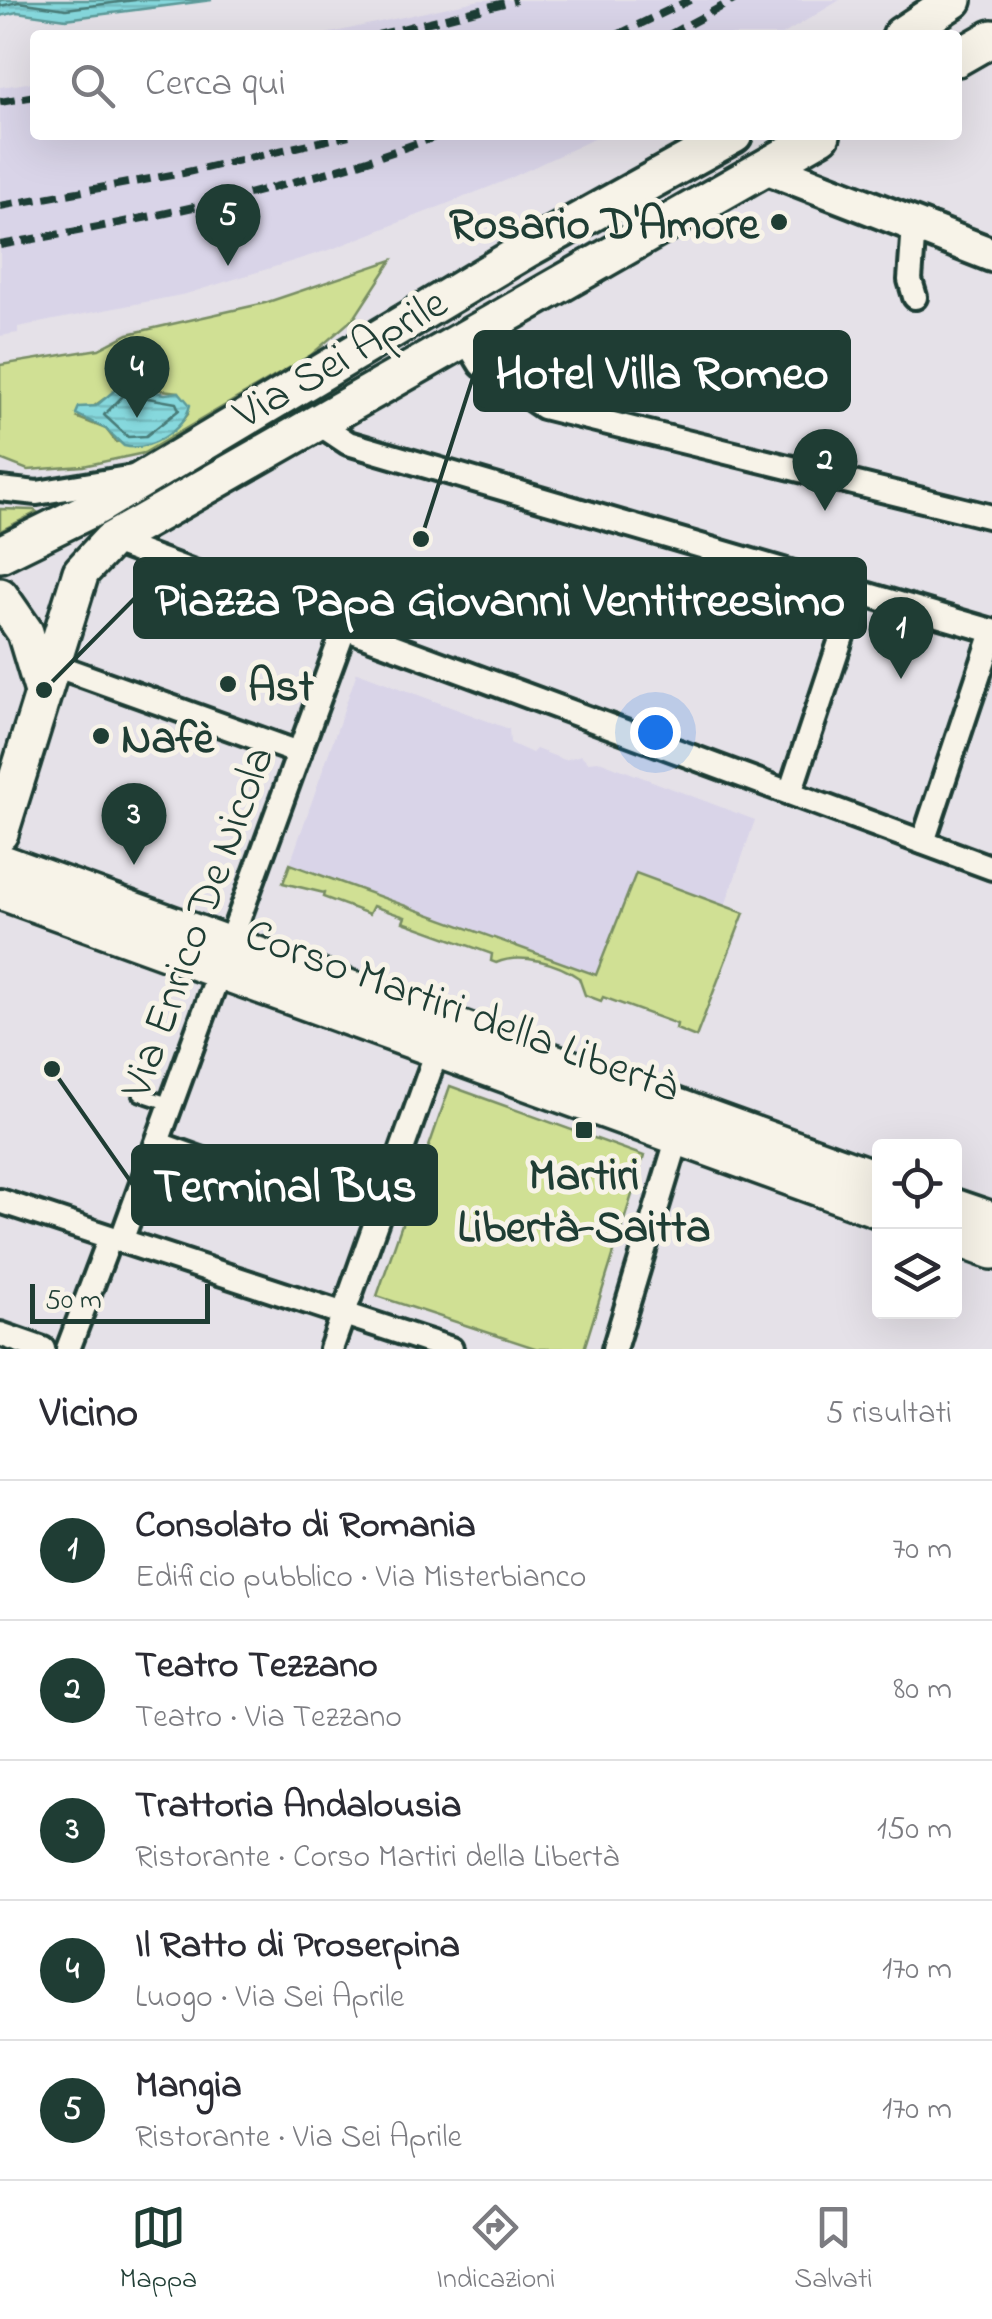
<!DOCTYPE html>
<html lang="it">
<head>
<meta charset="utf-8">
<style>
	:root { --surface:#fff; --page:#f2f2f3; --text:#2b2b33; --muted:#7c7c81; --line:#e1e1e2; --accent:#1f3d34 }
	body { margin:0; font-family:"Indie Flower",sans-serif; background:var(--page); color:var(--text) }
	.controls { position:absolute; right:30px; bottom:30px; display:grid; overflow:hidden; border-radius:10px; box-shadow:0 10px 40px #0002 }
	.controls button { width:90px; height:90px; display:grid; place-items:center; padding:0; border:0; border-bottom:2px solid var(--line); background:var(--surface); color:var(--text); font:50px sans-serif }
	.scale { position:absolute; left:30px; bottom:25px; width:180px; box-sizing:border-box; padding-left:10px; border:5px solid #1f3d34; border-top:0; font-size:28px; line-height:35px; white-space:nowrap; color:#1f3d34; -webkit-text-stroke:8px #f7f3e8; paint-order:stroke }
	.you { position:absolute; left:655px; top:732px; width:35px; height:35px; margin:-25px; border:8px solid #fff; border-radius:50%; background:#1a73e8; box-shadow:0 0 0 15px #1a73e833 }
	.badge { display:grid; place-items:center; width:65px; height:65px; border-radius:50%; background:var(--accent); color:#fff; font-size:32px; font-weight:700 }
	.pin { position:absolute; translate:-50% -82px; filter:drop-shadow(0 2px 5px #0008) }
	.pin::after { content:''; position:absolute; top:52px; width:35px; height:30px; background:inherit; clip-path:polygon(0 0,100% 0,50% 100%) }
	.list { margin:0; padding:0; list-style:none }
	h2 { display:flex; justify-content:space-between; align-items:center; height:130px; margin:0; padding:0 40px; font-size:42px }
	h2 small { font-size:32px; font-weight:400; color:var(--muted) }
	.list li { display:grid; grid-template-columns:65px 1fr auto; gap:30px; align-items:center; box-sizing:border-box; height:140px; padding:0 40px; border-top:2px solid var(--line) }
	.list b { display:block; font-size:38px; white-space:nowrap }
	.list p { margin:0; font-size:32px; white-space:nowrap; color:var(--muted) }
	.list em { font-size:32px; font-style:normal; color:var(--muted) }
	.icon { flex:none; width:55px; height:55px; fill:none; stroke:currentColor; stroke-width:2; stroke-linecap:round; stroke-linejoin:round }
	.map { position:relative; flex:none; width:992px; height:1349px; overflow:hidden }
	.search { position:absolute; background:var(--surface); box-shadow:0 10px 40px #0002; left:30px; right:30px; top:30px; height:110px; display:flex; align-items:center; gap:25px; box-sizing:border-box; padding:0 35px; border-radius:10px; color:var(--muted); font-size:38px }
	.sheet { height:830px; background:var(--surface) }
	nav { display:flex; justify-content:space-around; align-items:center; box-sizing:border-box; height:140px; border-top:2px solid var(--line); background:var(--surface); font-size:28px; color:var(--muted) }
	nav a { display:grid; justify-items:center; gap:5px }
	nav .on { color:var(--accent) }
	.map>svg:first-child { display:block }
</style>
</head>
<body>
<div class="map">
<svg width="992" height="1349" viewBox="0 0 992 1349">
	<defs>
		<pattern id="water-rules" width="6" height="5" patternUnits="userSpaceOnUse" patternTransform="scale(2.5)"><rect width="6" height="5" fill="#86d8dd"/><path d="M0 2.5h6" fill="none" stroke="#73babe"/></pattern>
	</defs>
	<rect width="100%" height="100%" fill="#e5e1e8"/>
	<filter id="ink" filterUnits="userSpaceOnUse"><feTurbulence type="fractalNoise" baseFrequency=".01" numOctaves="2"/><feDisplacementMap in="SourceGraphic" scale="20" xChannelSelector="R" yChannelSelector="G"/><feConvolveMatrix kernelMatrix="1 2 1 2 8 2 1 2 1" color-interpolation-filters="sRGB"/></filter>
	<g filter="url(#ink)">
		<g fill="#d9d4e8">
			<polygon points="480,0 840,0 782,35 321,35"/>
			<polygon points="35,82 35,135 602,135 502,182 332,249 186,294 18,327 18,333 0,336 0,87"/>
			<polygon points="357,672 509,729 510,743 532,753 536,749 565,760 581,755 588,762 599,761 755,820 725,906 636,874 596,975 290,864"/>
		</g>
		<g fill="#d0e094" stroke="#788e64" stroke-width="2.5" fill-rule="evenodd">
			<path d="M392 260 355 317 311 355 144 453 83 466 28 470 0 459V365L99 349 128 334 265 303ZM143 388 179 392 188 414C172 439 143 438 116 442L106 429 78 418 104 399Z"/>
			<polygon points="0,509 34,510 37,512 0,531"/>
			<path d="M290 864 596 975 636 873 744 913 696 1037 676 1029 677 1024 603 997 601 1001 585 995 579 978C558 963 521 952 496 963L491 961 492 954 403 922 405 917 373 906 369 914 323 897 324 893 283 883Z"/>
			<polygon points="450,1086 644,1156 584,1349 538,1349 377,1296"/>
		</g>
		<g fill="url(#water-rules)" stroke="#5d9a99" stroke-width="2.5">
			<polygon points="0,0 212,0 66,19 17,12 0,16"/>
			<path d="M122 384 165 394 179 392 190 405C184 431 149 452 124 446L106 429 76 414 79 407 96 406Z"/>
		</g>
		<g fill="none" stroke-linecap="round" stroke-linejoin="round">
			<g stroke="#487b78" stroke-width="2.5">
				<polyline points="0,6 19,2 66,9 135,0"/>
				<polygon points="125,394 176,403 179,410 146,436 128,437 104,415"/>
			</g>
			<defs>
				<g id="service">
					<polyline points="140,1094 170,1104"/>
					<polyline points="158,1138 303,1190"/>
				</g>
				<g id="minor">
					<polyline points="914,225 910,280 915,297"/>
					<polyline points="465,339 481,365 543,407 992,517"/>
					<polyline points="318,423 348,443 992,631"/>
					<polyline points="0,489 37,493 133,477"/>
					<polyline points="110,541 992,868"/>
					<polyline points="43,661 299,753"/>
					<polyline points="790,793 857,591"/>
					<polyline points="923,842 992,635"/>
					<polyline points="0,1201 451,1349"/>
					<polyline points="121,1241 345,627"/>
					<polyline points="0,1334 43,1349"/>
					<polyline points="68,1349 110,1238"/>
					<polyline points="331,1349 442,1037"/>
					<polyline points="614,1349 678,1137"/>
				</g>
				<polyline id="secondary" points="766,167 992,255"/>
				<g id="primary">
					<polyline points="901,35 954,0"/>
					<polyline points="957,58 992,38"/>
					<polyline points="0,554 98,506 526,250 734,135"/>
					<polyline points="0,596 25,632 43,692"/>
					<polyline points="0,833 81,572 110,541 822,135"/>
					<polyline points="0,862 880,1180"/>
					<polyline points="0,891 880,1210"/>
					<polyline points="954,1207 992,1220"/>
					<polyline points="954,1237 992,1251"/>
				</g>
			</defs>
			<use href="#service" stroke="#1f3d34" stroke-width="19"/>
			<use href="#minor" stroke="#1f3d34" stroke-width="30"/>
			<use href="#secondary" stroke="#1f3d34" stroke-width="40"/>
			<use href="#primary" stroke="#1f3d34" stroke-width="42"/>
			<use href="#service" stroke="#f7f3e8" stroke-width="11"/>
			<use href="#minor" stroke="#f7f3e8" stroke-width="22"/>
			<use href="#secondary" stroke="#f7f3e8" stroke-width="32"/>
			<use href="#primary" stroke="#f7f3e8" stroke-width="35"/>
			<g stroke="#1f3d34" stroke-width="8" stroke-dasharray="15 8" stroke-linecap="butt">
				<polyline points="378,35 516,0"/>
				<polyline points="617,35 690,0"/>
				<polyline points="669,35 734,0"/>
				<polyline points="0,102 35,96"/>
				<polyline points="0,206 183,173 349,135"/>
				<path d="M0 245C150 219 298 188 440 135"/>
			</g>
		</g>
	</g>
	<g fill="#1f3d34" stroke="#f7f3e8" stroke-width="4">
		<circle cx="779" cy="222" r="10"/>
		<circle cx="228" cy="684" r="10"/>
		<circle cx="101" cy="736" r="10"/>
		<rect x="574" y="1120" width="20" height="20" rx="5"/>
	</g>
	<g text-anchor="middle" stroke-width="10" stroke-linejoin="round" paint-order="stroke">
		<g font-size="45" font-weight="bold" fill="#1f3d34" stroke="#f7f3e8" text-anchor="start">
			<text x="759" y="238" text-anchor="end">Rosario D'Amore</text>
			<text x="248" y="700">Ast</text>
			<text x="121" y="752">Nafè</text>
			<text x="584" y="1189" text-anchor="middle">Martiri<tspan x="584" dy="52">Libertà-Saitta</tspan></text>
		</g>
		<g font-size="45" fill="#1f3d34" stroke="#f7f3e8">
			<text transform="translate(339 356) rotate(-30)" y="16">Via Sei Aprile</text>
			<text transform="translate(195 921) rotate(-70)" y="16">Via Enrico De Nicola</text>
			<text transform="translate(463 1008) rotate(20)" y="16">Corso Martiri della Libertà</text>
		</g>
	</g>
	<path fill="none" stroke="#1f3d34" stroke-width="4" d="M421 539L475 371M44 690L135 598M52 1069L133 1185"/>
	<g fill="#1f3d34" stroke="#f7f3e8" stroke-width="4">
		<circle cx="421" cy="539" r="10"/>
		<circle cx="44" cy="690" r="10"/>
		<circle cx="52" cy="1069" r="10"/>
	</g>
	<g fill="#1f3d34" stroke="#1f3d34" stroke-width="4">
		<rect x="475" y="332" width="374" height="78" rx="10"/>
		<rect x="135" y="559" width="730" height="78" rx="10"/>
		<rect x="133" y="1146" width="303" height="78" rx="10"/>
	</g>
	<g font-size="48" text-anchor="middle" font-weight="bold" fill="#fff">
		<text x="662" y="388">Hotel Villa Romeo</text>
		<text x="500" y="615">Piazza Papa Giovanni Ventitreesimo</text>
		<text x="285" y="1201">Terminal Bus</text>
	</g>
</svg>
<div class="controls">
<button><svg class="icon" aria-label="locate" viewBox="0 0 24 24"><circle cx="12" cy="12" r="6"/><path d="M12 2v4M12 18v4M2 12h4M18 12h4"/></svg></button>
<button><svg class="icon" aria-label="layers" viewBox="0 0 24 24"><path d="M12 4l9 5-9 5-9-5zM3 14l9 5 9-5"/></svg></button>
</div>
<div class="scale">50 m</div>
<div class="you"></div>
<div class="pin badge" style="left:901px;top:679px">1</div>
<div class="pin badge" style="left:825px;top:511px">2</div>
<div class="pin badge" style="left:134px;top:865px">3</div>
<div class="pin badge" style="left:137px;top:418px">4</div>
<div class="pin badge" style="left:228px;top:266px">5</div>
<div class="search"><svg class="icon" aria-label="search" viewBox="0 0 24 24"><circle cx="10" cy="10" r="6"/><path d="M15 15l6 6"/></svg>Cerca qui</div>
</div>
<section class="sheet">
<h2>Vicino<small>5 risultati</small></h2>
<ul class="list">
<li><span class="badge">1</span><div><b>Consolato di Romania</b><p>Edificio pubblico · Via Misterbianco</p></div><em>70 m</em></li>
<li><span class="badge">2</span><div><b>Teatro Tezzano</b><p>Teatro · Via Tezzano</p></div><em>80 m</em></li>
<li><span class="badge">3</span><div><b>Trattoria Andalousia</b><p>Ristorante · Corso Martiri della Libertà</p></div><em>150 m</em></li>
<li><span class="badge">4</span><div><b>Il Ratto di Proserpina</b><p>Luogo · Via Sei Aprile</p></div><em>170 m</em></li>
<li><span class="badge">5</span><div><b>Mangia</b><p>Ristorante · Via Sei Aprile</p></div><em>170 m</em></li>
</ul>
</section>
<nav>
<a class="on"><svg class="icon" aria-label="map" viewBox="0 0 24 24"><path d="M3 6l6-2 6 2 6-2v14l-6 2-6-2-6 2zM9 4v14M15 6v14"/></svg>Mappa</a>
<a><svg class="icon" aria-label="directions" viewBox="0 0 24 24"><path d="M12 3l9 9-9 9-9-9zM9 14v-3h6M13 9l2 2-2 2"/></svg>Indicazioni</a>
<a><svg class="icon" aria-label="saved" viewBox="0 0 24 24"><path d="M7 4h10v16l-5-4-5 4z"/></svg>Salvati</a>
</nav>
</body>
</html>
